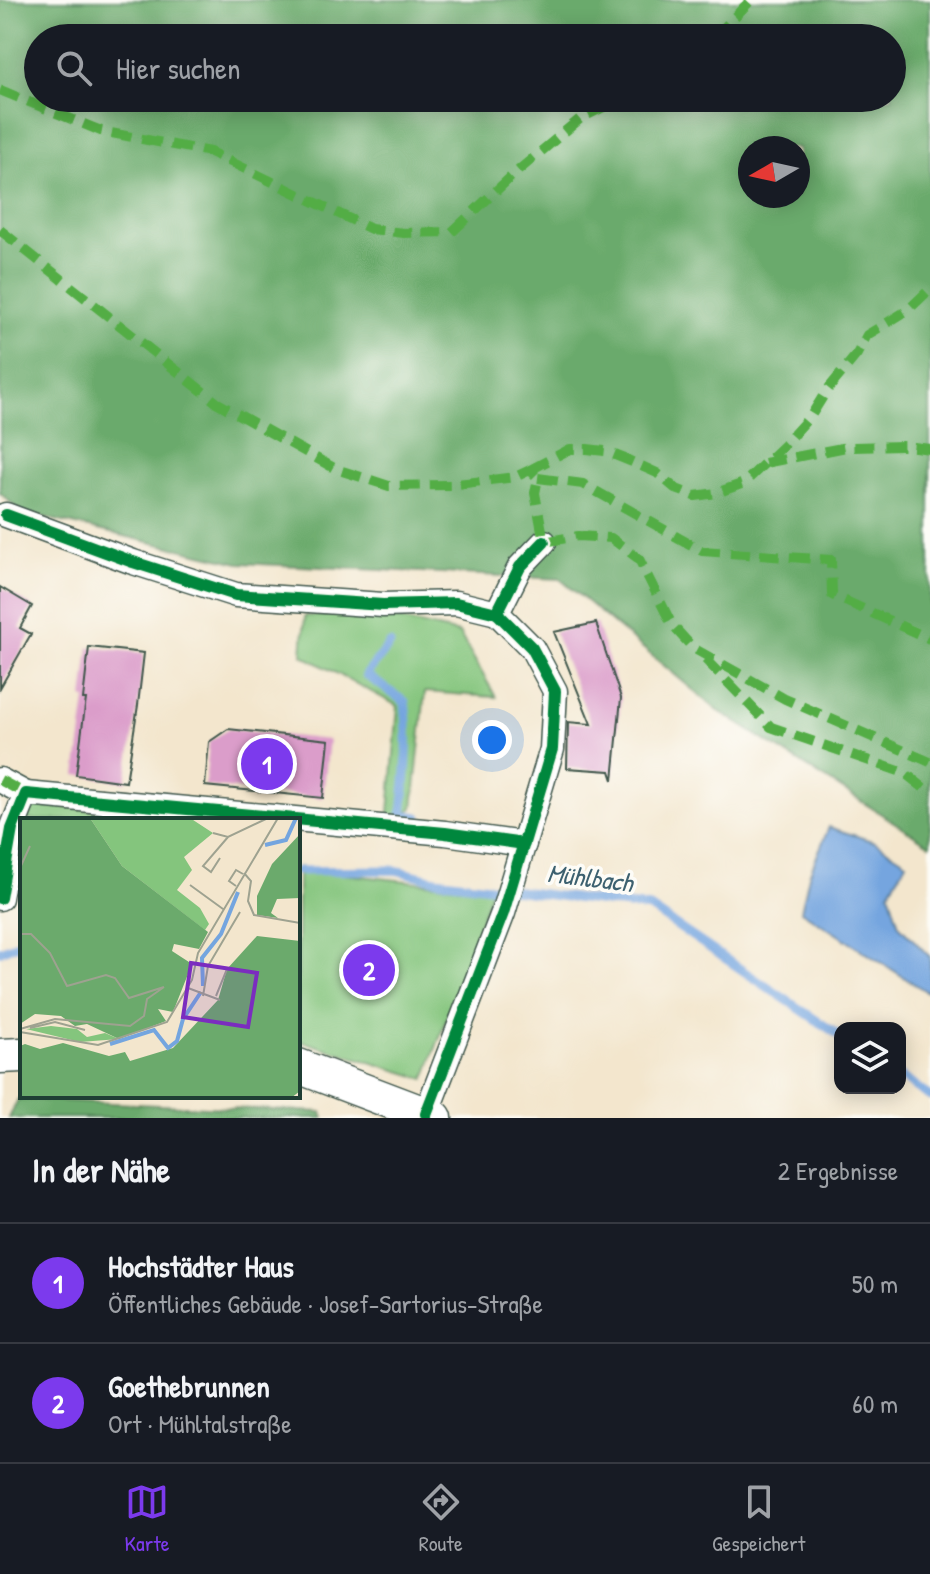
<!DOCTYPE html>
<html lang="de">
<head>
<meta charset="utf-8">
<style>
	:root { --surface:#171b24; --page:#20242c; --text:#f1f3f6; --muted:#9ea1a6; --line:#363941; --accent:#7c3aed }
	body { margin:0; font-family:"Patrick Hand",sans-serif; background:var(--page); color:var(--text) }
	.controls { position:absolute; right:24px; bottom:24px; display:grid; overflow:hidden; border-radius:16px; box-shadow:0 4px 20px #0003 }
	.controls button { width:72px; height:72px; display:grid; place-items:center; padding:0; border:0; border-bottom:2px solid var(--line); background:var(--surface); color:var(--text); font:40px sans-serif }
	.compass { position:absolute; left:738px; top:136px; width:72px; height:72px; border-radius:50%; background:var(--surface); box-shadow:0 4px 20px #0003; rotate:261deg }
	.you { position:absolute; left:492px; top:740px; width:28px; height:28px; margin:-20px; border:6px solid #fff; border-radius:50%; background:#1a73e8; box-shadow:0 0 0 12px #1a73e833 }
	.badge { display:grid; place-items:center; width:52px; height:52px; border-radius:50%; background:var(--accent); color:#fff; font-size:26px; font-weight:700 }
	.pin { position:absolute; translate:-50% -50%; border:4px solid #fff; box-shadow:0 2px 8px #0006 }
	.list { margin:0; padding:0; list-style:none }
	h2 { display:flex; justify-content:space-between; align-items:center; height:104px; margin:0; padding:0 32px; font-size:34px }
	h2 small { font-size:26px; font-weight:400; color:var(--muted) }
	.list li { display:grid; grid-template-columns:52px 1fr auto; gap:24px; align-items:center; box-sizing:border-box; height:120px; padding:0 32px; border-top:2px solid var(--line) }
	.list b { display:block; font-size:30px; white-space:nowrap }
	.list p { margin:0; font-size:26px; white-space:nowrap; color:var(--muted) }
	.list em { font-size:26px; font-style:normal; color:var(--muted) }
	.icon { flex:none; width:44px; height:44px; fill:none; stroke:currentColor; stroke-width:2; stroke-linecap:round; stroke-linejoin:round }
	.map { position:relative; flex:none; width:930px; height:1118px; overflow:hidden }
	.search { position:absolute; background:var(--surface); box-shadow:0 4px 20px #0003; left:24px; right:24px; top:24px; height:88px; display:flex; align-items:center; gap:20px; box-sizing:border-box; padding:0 28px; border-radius:44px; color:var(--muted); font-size:30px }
	.sheet { height:344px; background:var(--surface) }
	nav { display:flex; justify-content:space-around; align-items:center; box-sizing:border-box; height:112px; border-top:2px solid var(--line); background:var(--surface); font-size:22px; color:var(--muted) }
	nav a { display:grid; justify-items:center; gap:4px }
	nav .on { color:var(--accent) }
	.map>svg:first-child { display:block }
</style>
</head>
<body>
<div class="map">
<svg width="930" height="1118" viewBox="0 0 930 1118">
	<rect width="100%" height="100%" fill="#fdfcf7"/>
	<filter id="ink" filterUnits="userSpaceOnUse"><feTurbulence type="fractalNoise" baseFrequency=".0125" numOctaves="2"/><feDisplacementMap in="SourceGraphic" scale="16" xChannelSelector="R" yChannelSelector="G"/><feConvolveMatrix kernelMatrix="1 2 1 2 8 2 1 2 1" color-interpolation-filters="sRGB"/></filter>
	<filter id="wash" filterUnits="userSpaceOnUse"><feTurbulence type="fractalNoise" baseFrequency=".006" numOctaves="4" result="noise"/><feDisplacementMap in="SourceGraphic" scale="32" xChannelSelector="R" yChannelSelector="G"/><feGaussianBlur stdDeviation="1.8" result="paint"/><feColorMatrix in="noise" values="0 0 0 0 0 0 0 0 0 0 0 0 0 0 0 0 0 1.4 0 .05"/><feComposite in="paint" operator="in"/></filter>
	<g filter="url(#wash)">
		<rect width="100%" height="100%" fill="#f3e6cd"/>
		<g fill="#84c57d" stroke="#528158" stroke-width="2">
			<polygon points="371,613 459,633 496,697 425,692 413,808 388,824 398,706 302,655 305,616"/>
			<polygon points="38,803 138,816 137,820 27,820 28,815"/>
			<polygon points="298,867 342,874 491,890 425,1079 298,1040"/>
		</g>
		<g fill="#6baa6c" stroke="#457450" stroke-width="2" fill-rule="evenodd">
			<path d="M0 0H930V845L717 710 560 579 239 563 21 512 0 493ZM38 38H892V98H38ZM750 148H798V196H750Z"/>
			<polygon points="18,1099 322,1112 324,1118 9,1118"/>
		</g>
		<polygon fill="#74a5df" stroke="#4a718a" stroke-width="2" points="829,827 875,842 907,862 889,892 899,925 930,957 930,989 927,992 801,911 809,875"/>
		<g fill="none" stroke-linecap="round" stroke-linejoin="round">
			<g stroke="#74a5df" stroke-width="9">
				<path d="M390 644 366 675 405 702C410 740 406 776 402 814L418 817"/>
				<polyline points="298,871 395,870 436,880 650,908 840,1036"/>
				<polyline points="0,951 22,942"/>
				<polyline points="900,1076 930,1097"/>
			</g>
		</g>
		<g id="blocks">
			<g fill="#db9dca">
				<polygon points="0,587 32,606 20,628 31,634 0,688"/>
				<polygon points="596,623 621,698 613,780 610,771 567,768 568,722 591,724 554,632"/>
				<polygon points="89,647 144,653 138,705 126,782 76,775 86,699 83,699"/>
				<polygon points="228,729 329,740 323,798 205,786 209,742"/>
			</g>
		</g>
	</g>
	<g filter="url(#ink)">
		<use href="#blocks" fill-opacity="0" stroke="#3f564b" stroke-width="2"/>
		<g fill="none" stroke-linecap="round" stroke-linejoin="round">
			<defs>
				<g id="street">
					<polyline points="6,515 133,562 236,595 383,605 456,603 497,613"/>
					<polyline points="0,780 26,794"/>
					<polyline points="0,898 12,829 26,794 445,833 524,844"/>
					<polyline points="426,1114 503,913 552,749 555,691 532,648 497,613 520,567 544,542"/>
				</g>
				<g id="secondary">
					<polyline points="0,1056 22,1055"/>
					<polyline points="298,1066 435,1118"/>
				</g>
			</defs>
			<use href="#street" stroke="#3f564b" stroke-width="27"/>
			<use href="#secondary" stroke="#3f564b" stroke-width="37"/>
			<use href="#street" stroke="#fff" stroke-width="24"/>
			<use href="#secondary" stroke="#fff" stroke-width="34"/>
			<g stroke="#52ad45" stroke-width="10" stroke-dasharray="20 10" stroke-linecap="butt">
				<polyline points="714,38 751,0"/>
				<polyline points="0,90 101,131 210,152 371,229 404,233 452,232 514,174 581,118 622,98"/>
				<polyline points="0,230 216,402 336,469 389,486 450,485 515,477 530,470 538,478 535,493 544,542 578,536 611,538 639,559 672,625 693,648 785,699 930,762"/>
				<polyline points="765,463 847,447 907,446 930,449"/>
				<polyline points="530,470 570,449 587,449 605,451 630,461 657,473 676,489 695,496 716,493 744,483 786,443 812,414 825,393 857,354 867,335 908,310 930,289"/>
				<polyline points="538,478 583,484 702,551 831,560 832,595 930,639"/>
				<polyline points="705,659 771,727 905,773 930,793"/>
				<polyline points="0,780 26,794"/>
			</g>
			<defs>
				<g id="cycleway">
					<polyline points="6,515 133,562 236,595 383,605 456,603 497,613"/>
					<polyline points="0,898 12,829 26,794 445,833 524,844"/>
					<polyline points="426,1114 503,913 552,749 555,691 532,648 497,613 520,567 544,542"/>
				</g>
			</defs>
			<use href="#cycleway" stroke="#fdfcf7" stroke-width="17"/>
			<use href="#cycleway" stroke="#00873e" stroke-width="12"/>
		</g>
	</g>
	<g text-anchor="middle" stroke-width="7" stroke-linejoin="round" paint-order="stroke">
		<g font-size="26" font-style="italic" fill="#3d6170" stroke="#fdfcf7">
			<text transform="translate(590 878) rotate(7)" y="9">Mühlbach</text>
		</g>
	</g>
	<g transform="translate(20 818)">
		<rect width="280" height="280" fill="#f3e6cd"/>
		<path d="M70 0H170L193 15 164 39 172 52 157 72 180 90 189 106 185 112 102 48ZM31 208 57 211 67 219 85 215 99 221 60 224 6 211Z" fill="#84c57d"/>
		<path d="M0 0H70L102 48 188 114 179 131 154 126 152 133 172 146 153 194 138 191 146 203 99 221 67 206 55 208 41 198 15 196 0 206ZM280 16V80L257 81 251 95 258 100 237 97V78L252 46ZM237 118 280 123V273L271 280H0V228L5 226 20 231 43 225 89 238 105 234 110 243 153 230 198 182 207 151Z" fill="#6baa6c"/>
		<path fill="none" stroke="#74a5df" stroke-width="4" d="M245 27 266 22 276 0M183 168 182 140 201 116 218 74M90 226 134 212 148 230 157 223 163 201 181 174"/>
		<path fill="none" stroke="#9ea290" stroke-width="2" d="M193 15 208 19 248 0M200 40 191 54 183 48 208 19M0 50 10 28M224 55 231 63 228 83 234 97 280 105M170 67 203 91M216 68 209 63 216 52 223 56M0 116H11L30 135 47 168 86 157 95 160 109 180 144 169M168 170 200 182M183 178 188 148 220 94M196 178 207 151M10 210 35 204 65 212M0 211 35 201 110 208 124 198 127 181 144 169M0 214 78 227 147 204 172 162 178 135 258 0"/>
		<path fill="#7b2cbf" fill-opacity="0.15" stroke="#7b2cbf" stroke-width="4" d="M171 145 237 155 228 209 163 199Z"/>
		<rect width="280" height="280" fill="none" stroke="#1f3d34" stroke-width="4"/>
	</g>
</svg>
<div class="controls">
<button><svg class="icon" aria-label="layers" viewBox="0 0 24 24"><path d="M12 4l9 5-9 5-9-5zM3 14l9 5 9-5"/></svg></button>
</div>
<svg class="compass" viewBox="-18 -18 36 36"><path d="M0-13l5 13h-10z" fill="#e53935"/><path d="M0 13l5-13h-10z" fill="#9ea1a6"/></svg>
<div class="you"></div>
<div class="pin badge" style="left:267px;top:764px">1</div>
<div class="pin badge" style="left:369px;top:970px">2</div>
<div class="search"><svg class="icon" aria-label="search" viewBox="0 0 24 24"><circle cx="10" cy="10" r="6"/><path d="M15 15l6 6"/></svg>Hier suchen</div>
</div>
<section class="sheet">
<h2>In der Nähe<small>2 Ergebnisse</small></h2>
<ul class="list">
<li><span class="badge">1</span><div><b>Hochstädter Haus</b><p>Öffentliches Gebäude · Josef-Sartorius-Straße</p></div><em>50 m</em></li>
<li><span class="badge">2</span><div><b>Goethebrunnen</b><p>Ort · Mühltalstraße</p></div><em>60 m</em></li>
</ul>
</section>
<nav>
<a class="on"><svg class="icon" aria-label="map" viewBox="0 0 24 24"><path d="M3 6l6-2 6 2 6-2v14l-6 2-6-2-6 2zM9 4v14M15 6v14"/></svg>Karte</a>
<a><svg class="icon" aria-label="directions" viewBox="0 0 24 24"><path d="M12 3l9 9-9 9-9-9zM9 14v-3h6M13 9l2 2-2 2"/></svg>Route</a>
<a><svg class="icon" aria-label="saved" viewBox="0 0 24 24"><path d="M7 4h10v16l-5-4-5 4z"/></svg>Gespeichert</a>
</nav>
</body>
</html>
